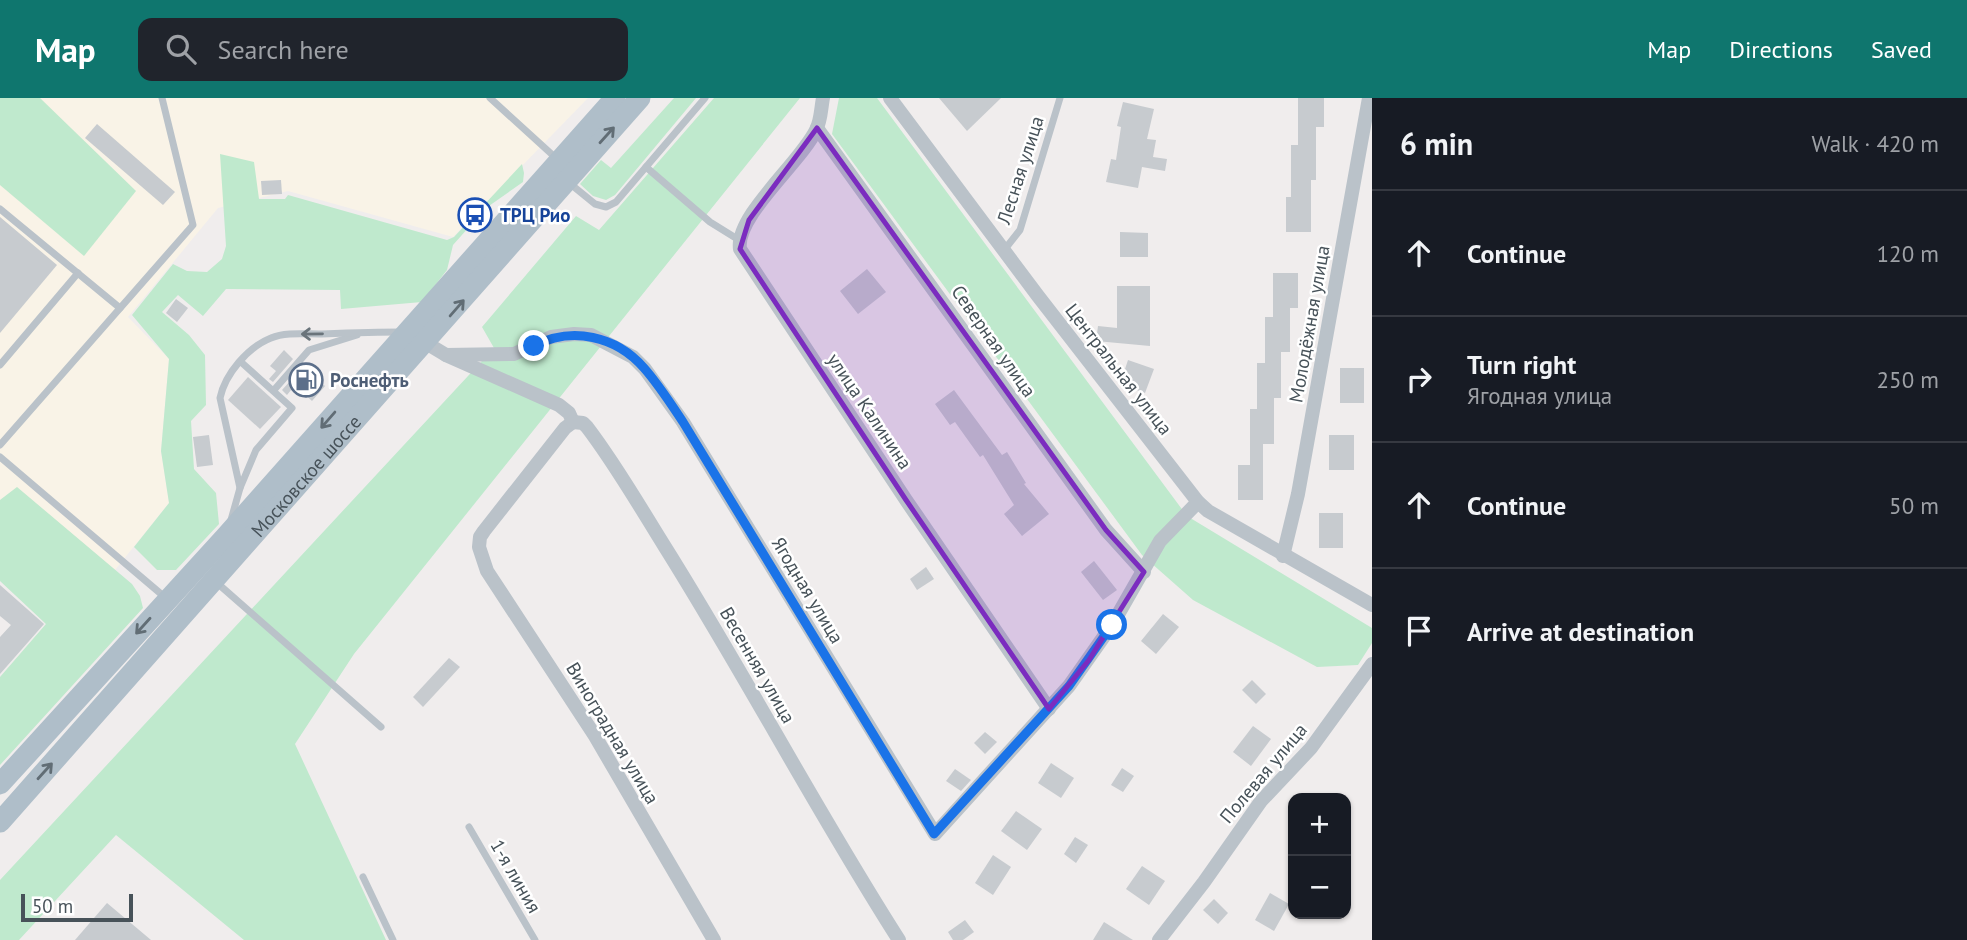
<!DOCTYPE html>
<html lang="en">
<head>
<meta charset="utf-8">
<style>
	:root { --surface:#171b24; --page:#20242c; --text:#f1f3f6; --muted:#9ea1a6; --line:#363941; --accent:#0f766e }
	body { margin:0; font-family:"PT Sans",sans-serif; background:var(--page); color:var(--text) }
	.controls { position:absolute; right:21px; bottom:21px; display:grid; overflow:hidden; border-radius:14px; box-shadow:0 2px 5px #0004 }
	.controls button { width:63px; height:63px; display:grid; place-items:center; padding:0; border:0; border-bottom:2px solid var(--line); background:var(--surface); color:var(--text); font:35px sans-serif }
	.scale { position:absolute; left:21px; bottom:18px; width:112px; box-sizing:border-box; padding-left:7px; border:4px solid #475259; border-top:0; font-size:19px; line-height:24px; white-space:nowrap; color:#475259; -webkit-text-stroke:5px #fff; paint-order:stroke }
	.stop { position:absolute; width:21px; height:21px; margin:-16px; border:5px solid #1a73e8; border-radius:50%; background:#fff }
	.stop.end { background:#1a73e8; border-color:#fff; box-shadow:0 2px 7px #0008 }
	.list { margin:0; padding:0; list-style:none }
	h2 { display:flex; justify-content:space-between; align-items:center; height:91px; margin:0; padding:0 28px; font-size:30px }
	h2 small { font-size:23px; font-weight:400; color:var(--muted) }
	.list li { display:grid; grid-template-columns:46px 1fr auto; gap:21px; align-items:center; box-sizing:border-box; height:126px; padding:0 28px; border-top:2px solid var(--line) }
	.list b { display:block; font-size:26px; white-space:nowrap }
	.list p { margin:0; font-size:23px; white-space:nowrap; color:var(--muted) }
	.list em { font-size:23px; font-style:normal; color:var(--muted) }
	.icon { flex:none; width:38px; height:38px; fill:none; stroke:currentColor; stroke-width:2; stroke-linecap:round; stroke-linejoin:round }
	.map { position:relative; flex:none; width:1372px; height:842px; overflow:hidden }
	header { display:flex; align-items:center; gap:42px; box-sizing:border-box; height:98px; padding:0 35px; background:var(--accent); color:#fff }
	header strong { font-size:33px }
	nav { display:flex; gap:38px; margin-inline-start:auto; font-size:24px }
	.search { width:490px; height:63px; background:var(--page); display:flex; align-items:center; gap:18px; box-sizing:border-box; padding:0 24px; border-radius:14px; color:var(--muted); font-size:26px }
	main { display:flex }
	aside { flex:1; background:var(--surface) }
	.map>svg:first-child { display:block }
</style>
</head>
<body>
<header>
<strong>Map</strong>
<div class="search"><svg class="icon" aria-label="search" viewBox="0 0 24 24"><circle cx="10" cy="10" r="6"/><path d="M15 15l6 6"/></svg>Search here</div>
<nav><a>Map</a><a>Directions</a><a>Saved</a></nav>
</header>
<main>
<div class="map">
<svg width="1372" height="842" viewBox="0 0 1372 842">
	<rect width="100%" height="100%" fill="#f0eded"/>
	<polygon fill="#f9f3e7" points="0,0 588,0 453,139 288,93 218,110 128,219 169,261 161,353 169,405 115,472 17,390 0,402"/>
	<g fill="#bfe9cd">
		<polygon points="0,0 40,0 136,93 84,158 0,87"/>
		<polygon points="674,0 696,0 615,97 606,102 593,98 580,86 601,62 611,70"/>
		<polygon points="714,0 800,0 354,556 295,646 386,842 244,842 116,737 19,842 0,842 0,782 494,250 482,229 576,118 599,132"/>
		<polygon points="839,0 877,0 1187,418 1372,530 1372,545 1358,567 1317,569 1193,502 1142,457 832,36"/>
		<polygon points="220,56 254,64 259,101 285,101 288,97 447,142 454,139 522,66 524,75 523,84 486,110 453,147 447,172 422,204 341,211 340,192 226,191 203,218 178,197 162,214 189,237 205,257 206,307 191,323 194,371 216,395 219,426 176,472 157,472 134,449 169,405 161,353 169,261 132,217 173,166 187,173 207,174 222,161 226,148"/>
		<polygon points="17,389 132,486 140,498 143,510 0,667 0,579 46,526 0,483 0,402"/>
	</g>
	<g fill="#c7cbcf">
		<polygon points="939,0 1001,0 967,33"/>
		<polygon points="1298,0 1324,0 1324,29 1316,29 1316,82 1311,82 1311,134 1286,134 1286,99 1291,99 1291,47 1298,47"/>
		<polygon points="1123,4 1154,11 1147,41 1156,42 1153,59 1167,61 1165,73 1142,69 1138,90 1106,84 1111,61 1116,62 1121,29 1117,28"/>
		<polygon points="97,26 175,94 163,107 85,40"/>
		<polygon points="281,82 282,96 262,97 261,83"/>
		<polygon points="0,119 57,167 0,235"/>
		<polygon points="1120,134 1148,135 1148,159 1120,159"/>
		<polygon points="867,171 886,194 858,216 840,193"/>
		<polygon points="1273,175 1298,175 1298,210 1290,210 1290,254 1281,254 1281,300 1274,300 1274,346 1263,346 1263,402 1238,402 1238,367 1250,367 1250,311 1257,311 1257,265 1265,265 1265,219 1273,219"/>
		<polygon points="1117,188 1150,188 1150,248 1096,243 1098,228 1117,230"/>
		<polygon points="176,201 188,210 177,224 166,215"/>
		<polygon points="284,252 293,261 273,284 269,281 276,273 270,268"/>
		<polygon points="1128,262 1154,271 1145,295 1120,286"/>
		<polygon points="303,269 325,288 312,303 295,287 287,297 282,292"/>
		<rect x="1340" y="270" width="24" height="35"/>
		<polygon points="248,279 281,309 260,331 228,302"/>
		<polygon points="954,292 1002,357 1007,354 1026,385 1024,386 1049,416 1022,438 1004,416 1014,407 983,357 980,359 955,324 950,327 935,306"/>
		<polygon points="209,337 213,367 197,369 193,339"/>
		<rect x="1329" y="337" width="25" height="35"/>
		<rect x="1319" y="415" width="24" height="35"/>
		<polygon points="1094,463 1117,492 1103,502 1081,474"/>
		<polygon points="926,469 934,481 917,492 910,481"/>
		<polygon points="0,487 44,526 0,576 0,539 11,527 0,518"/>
		<polygon points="1163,516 1179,529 1156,556 1141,543"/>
		<polygon points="449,560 460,569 423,609 413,599"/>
		<polygon points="1252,582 1266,596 1256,606 1242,592"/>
		<polygon points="1253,628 1271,641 1251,668 1233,654"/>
		<polygon points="985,634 997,644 985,656 974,645"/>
		<polygon points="1051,665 1074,680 1061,700 1038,685"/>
		<polygon points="1122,670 1134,678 1123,694 1111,687"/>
		<polygon points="955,671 971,682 961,693 946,683"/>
		<polygon points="1016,713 1042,731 1027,752 1001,733"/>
		<polygon points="1075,739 1088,747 1076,765 1064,756"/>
		<polygon points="993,757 1011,769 993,797 975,785"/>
		<polygon points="1142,768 1165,783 1149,807 1126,791"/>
		<polygon points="1270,795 1289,806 1274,833 1255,822"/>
		<polygon points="1214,801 1228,815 1218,826 1203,812"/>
		<polygon points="107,805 151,842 75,842"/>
		<polygon points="965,822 974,834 963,842 953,842 948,834"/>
		<polygon points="1104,824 1133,842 1093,842"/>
	</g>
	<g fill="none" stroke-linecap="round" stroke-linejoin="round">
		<g stroke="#bac2c9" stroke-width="7">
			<polyline points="490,0 557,61"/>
			<polyline points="646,69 710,124 739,142"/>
			<polyline points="568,84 595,106 606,109 616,104 705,0"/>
			<polyline points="0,111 120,210"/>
			<polyline points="1005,151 1020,132 1060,0"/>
			<polyline points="0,267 78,175"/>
			<polyline points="274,292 309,252 357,237"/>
			<polyline points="0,347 193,127 162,0"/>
			<polyline points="0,359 167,501"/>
			<polyline points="240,390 256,352 292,310 241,264"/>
			<path d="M231 422 240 390 220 300C225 276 248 249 271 240 285 234 304 236 319 236 347 235 374 234 401 234"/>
			<polyline points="216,484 381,629"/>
			<polyline points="469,729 535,842"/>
			<polyline points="363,779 393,842"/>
		</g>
		<g stroke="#bac2c9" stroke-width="14">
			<path d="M823 0C821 10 821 23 816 32 801 64 735 118 740 151L906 402 1049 611"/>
			<polyline points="890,0 1038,198 1198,404 1208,413 1372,507"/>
			<polyline points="817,30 1106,432 1144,474"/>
			<polyline points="426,245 446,257 559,307 569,315 573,324"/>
			<polyline points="446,257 514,256 551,239 574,236 591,237 633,259 645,271 683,324 935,736 1069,588 1112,527 1160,443 1198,404"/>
			<polyline points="573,324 565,330 484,433 480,439 479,449 487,473 595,638 714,842"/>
			<path d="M573 324 583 325 587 329C616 367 640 409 665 449 746 578 817 714 899 842"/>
			<polyline points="1283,458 1298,396 1369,0"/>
			<polyline points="1159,842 1204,784 1261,703 1311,650 1372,566"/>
		</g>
		<g stroke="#afbec9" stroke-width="21">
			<polyline points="0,686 227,437 615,0"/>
			<path id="s1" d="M0 724 640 0"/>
		</g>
	</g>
	<defs><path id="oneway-shaft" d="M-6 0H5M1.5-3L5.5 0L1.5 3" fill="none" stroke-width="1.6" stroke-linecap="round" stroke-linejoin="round" transform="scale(1.75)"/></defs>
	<g stroke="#616d75">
		<use href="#oneway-shaft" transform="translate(607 37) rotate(-48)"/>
		<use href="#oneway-shaft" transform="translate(457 210) rotate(-49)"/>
		<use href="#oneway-shaft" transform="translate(328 322) rotate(131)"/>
		<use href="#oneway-shaft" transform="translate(143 528) rotate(132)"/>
		<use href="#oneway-shaft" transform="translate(45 673) rotate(-48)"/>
	</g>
	<use stroke="#6a747b" href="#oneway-shaft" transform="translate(312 236) rotate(179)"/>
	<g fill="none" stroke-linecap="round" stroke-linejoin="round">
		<path stroke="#1a73e8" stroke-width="9" d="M534 248C572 228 616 238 644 270 659 287 671 306 683 324L934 736 1069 588 1112 527"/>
	</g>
	<path fill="#7b2cbf" fill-opacity="0.2" stroke="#7b2cbf" stroke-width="5" stroke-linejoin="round" d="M817 30 1106 432 1144 474 1089 562 1049 611 906 402 740 151 749 122Z"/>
	<defs>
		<symbol id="bus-ring" viewBox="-11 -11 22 22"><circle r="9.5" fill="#fff" stroke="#1a4fb4" stroke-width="1.5"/><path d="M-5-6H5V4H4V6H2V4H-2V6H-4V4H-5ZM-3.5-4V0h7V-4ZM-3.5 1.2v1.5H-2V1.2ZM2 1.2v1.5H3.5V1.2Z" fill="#1a4fb4"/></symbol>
		<symbol id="fuel-ring" viewBox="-11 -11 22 22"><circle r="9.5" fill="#fff" stroke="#5c6f8a" stroke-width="1.5"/><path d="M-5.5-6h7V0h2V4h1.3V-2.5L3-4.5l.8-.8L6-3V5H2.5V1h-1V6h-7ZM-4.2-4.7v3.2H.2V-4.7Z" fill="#5c6f8a"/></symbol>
	</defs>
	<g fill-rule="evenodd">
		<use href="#bus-ring" x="456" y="98" width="38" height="38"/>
		<use href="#fuel-ring" x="287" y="263" width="38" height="38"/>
	</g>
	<g text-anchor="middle" stroke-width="5" stroke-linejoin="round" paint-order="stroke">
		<g font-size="19" fill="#475259" stroke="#fff">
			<text transform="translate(1020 72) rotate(-72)" y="7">Лесная улица</text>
			<text transform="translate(1309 226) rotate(-80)" y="7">Молодёжная улица</text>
			<text transform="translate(994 243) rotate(55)" y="7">Северная улица</text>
			<text transform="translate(1119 271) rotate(52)" y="7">Центральная улица</text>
			<text transform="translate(870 313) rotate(56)" y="7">улица Калинина</text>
			<text dy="7" stroke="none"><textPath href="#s1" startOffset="462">Московское шоссе</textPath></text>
			<text transform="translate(808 492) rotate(59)" y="7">Ягодная улица</text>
			<text transform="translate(758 567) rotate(60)" y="7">Весенняя улица</text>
			<text transform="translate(613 635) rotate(59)" y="7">Виноградная улица</text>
			<text transform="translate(1263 675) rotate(-50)" y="7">Полевая улица</text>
			<text transform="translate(516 778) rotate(60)" y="7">1-я линия</text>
		</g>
		<g font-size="19" font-weight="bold" fill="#164399" stroke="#fff" text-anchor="start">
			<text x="500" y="124">ТРЦ Рио</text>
		</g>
		<g font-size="19" font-weight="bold" fill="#4e5e75" stroke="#fff" text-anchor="start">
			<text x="330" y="289">Роснефть</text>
		</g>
	</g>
</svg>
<div class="controls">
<button>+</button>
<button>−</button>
</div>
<div class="scale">50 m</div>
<div class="stop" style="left:1112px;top:527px"></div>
<div class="stop end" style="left:534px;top:248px"></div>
</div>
<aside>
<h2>6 min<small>Walk · 420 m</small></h2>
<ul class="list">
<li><svg class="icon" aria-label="ahead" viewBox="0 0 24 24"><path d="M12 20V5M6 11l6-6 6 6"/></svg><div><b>Continue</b></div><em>120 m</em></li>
<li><svg class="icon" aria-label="right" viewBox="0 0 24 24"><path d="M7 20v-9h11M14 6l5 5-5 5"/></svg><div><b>Turn right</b><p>Ягодная улица</p></div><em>250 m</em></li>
<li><svg class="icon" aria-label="ahead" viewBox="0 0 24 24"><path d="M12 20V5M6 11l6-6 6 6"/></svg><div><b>Continue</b></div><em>50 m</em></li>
<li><svg class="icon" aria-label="arrive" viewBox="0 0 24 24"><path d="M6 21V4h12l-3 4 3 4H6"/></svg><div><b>Arrive at destination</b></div></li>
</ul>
</aside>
</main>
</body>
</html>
